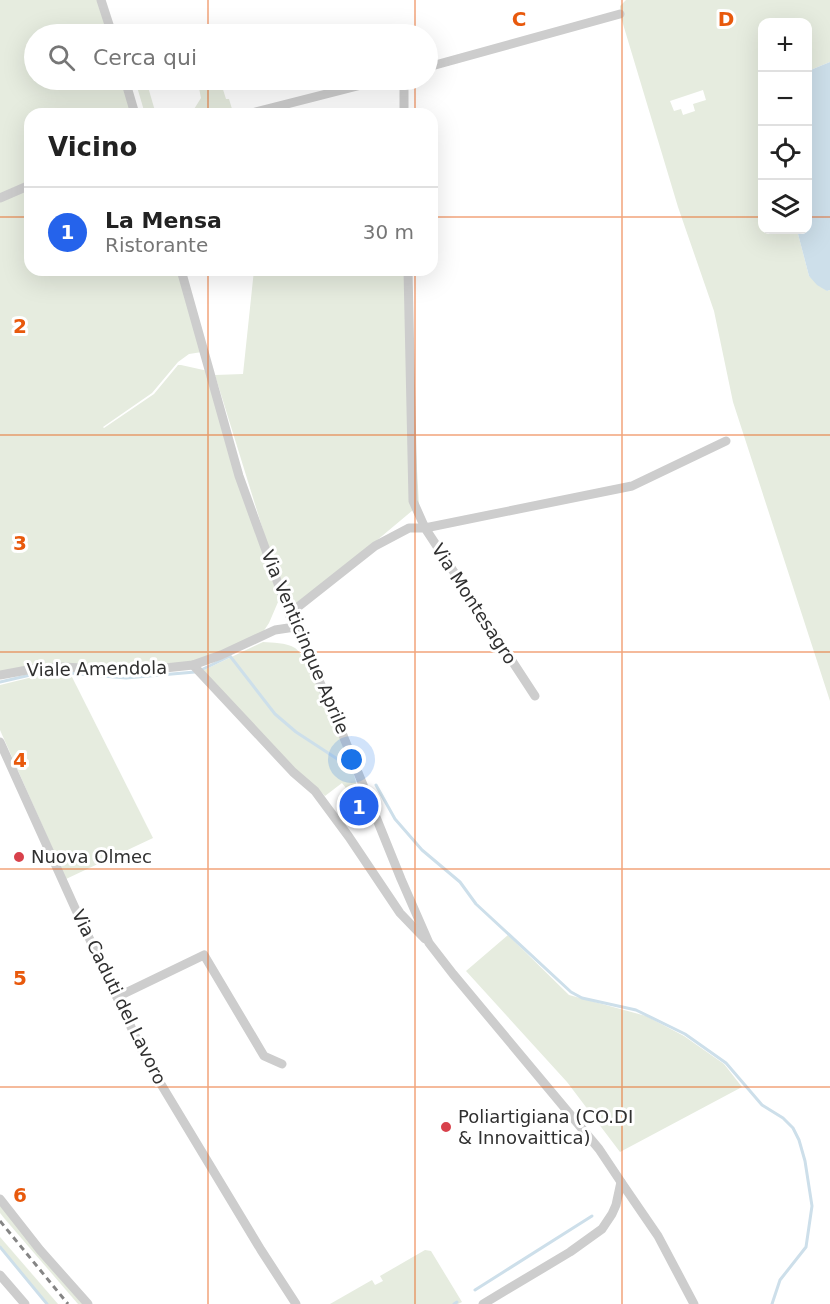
<!DOCTYPE html>
<html lang="it">
<head>
<meta charset="utf-8">
<style>
	:root { --surface:#fff; --page:#f2f2f2; --text:#222; --muted:#767676; --line:#e0e0e0; --accent:#2563eb }
	body { margin:0; font-family:"DejaVu Sans",sans-serif; background:var(--page); color:var(--text) }
	.controls { position:absolute; right:18px; top:18px; display:grid; overflow:hidden; border-radius:12px; box-shadow:0 6px 24px #0002 }
	.controls button { width:54px; height:54px; display:grid; place-items:center; padding:0; border:0; border-bottom:2px solid var(--line); background:var(--surface); color:var(--text); font:30px sans-serif }
	.you { position:absolute; left:352px; top:760px; width:21px; height:21px; margin:-15px; border:4px solid #fff; border-radius:50%; background:#1a73e8; box-shadow:0 0 0 9px #1a73e833 }
	.badge { display:grid; place-items:center; width:39px; height:39px; border-radius:50%; background:var(--accent); color:#fff; font-size:20px; font-weight:700 }
	.pin { position:absolute; translate:-50% -50%; border:3px solid #fff; box-shadow:0 2px 6px #0006 }
	.list { margin:0; padding:0; list-style:none }
	h2 { display:flex; justify-content:space-between; align-items:center; height:78px; margin:0; padding:0 24px; font-size:26px }
	h2 small { font-size:20px; font-weight:400; color:var(--muted) }
	.list li { display:grid; grid-template-columns:39px 1fr auto; gap:18px; align-items:center; box-sizing:border-box; height:90px; padding:0 24px; border-top:2px solid var(--line) }
	.list b { display:block; font-size:22px; white-space:nowrap }
	.list p { margin:0; font-size:20px; white-space:nowrap; color:var(--muted) }
	.list em { font-size:20px; font-style:normal; color:var(--muted) }
	.icon { flex:none; width:33px; height:33px; fill:none; stroke:currentColor; stroke-width:2; stroke-linecap:round; stroke-linejoin:round }
	.map { position:relative; flex:none; width:830px; height:1304px; overflow:hidden }
	.search { position:absolute; background:var(--surface); box-shadow:0 6px 24px #0002; left:24px; top:24px; width:414px; height:66px; display:flex; align-items:center; gap:15px; box-sizing:border-box; padding:0 21px; border-radius:33px; color:var(--muted); font-size:22px }
	.panel { position:absolute; background:var(--surface); box-shadow:0 6px 24px #0002; left:24px; top:108px; width:414px; height:168px; border-radius:18px }
	.map>svg:first-child { display:block }
</style>
</head>
<body>
<div class="map">
<svg width="830" height="1304" viewBox="0 0 830 1304">
	<rect width="100%" height="100%" fill="#fff"/>
	<g fill="#e6ecdf" fill-rule="evenodd">
		<polygon points="0,0 100,0 110,34 34,34 34,80 123,80 134,114 30,114 30,184 0,196"/>
		<path d="M626 0H830V62L808 71V22H762V230H797L809 276 827 291 830 290V701L733 402 714 311 678 207 620 14V6ZM703 90 706 100 693 104 695 111 683 115 681 109 674 111 670 101Z"/>
		<polygon points="135,80 146,80 155,111 162,109 169,114 145,114"/>
		<polygon points="204,80 220,80 226,99 229,99 232,109 214,114 191,114 201,98 199,88 206,86"/>
		<polygon points="30,187 30,270 176,270 180,274 202,352 189,354 178,362 152,393 103,427 104,428 154,394 178,365 181,365 208,371 281,595 269,623 261,635 193,664 119,669 0,673 0,199"/>
		<polygon points="254,270 406,270 419,505 289,614 215,375 243,374"/>
		<path d="M263 642C273 643 285 642 295 648 308 657 344 741 350 760 353 771 356 782 358 792L353 797 342 783 325 796 317 788 294 770 202 671Z"/>
		<polygon points="41,675 71,675 153,838 66,879 0,730 0,685"/>
		<polygon points="508,935 569,995 646,1016 684,1036 724,1064 742,1087 620,1152 567,1082 466,971"/>
		<polygon points="0,1203 84,1304 78,1304 4,1218 0,1213"/>
		<polygon points="0,1237 58,1304 47,1304 0,1247"/>
		<polygon points="425,1250 431,1251 462,1302 458,1304 330,1304 372,1280 375,1285 383,1281 380,1276"/>
	</g>
	<polygon fill="#cddfea" points="830,62 830,290 827,291 817,285 809,276 797,230 808,230 808,71"/>
	<g fill="none" stroke-linecap="round" stroke-linejoin="round">
		<g stroke="#cddfea" stroke-width="3">
			<polyline points="201,670 230,656 275,714 296,732 348,766"/>
			<polyline points="0,682 39,673 57,672 126,678 195,672"/>
			<polyline points="376,785 395,819 422,850 460,882 476,904 571,992 582,998 636,1010 685,1034 726,1063 762,1105 783,1118 793,1128 799,1140 805,1161 812,1206 806,1247 780,1280 772,1304"/>
			<polyline points="0,1247 47,1304"/>
			<polyline points="475,1290 592,1216"/>
			<polyline points="454,1304 457,1302"/>
		</g>
		<g stroke="#cdcdcd" stroke-width="9">
			<polyline points="101,0 112,34"/>
			<polyline points="428,67 620,14"/>
			<polyline points="125,80 135,114"/>
			<polyline points="404,80 404,114"/>
			<polyline points="248,114 381,80"/>
			<polyline points="0,198 30,185"/>
			<polyline points="181,270 239,476 289,614 336,718 401,879 429,943 453,974 599,1149 621,1182 616,1205 612,1214 602,1229 570,1252 483,1304"/>
			<polyline points="408,270 413,501 425,528 632,486 726,441"/>
			<polyline points="289,614 375,546 409,528 425,528 535,696"/>
			<polyline points="193,665 293,772 315,791 349,837 400,913 425,939"/>
			<polyline points="0,675 38,668 63,667 137,671 193,665 221,655 275,630 295,627"/>
			<polyline points="0,742 75,908 147,1061 261,1250 296,1304"/>
			<polyline points="117,997 204,955 264,1056 282,1064"/>
			<polyline points="621,1182 658,1236 694,1304"/>
			<polyline points="0,1199 40,1250 88,1304"/>
			<polyline points="0,1275 25,1304"/>
		</g>
		<polyline stroke="#858585" stroke-width="3" stroke-dasharray="6 4.5" stroke-linecap="butt" points="0,1221 68,1304"/>
	</g>
	<path fill="none" stroke="#e8590c" stroke-width="1.5" stroke-opacity="0.55" d="M208 0V34M415 0V34M622 0V1304M208 80V114M415 80V114M0 217H30M432 217H762M808 217H830M208 270V1304M415 270V1304M0 435H830M0 652H830M0 869H830M0 1087H830"/>
	<g fill="#d8414b" stroke="#fff" stroke-width="2">
		<circle cx="19" cy="857" r="6"/>
		<circle cx="446" cy="1127" r="6"/>
	</g>
	<g text-anchor="middle" stroke-width="6" stroke-linejoin="round" paint-order="stroke">
		<g font-size="18" fill="#303030" stroke="#fff">
			<text transform="translate(474 604) rotate(57)" y="6">Via Montesagro</text>
			<text transform="translate(305 642) rotate(67)" y="6">Via Venticinque Aprile</text>
			<text transform="translate(97 669) rotate(-1)" y="6">Viale Amendola</text>
			<text transform="translate(119 997) rotate(64)" y="6">Via Caduti del Lavoro</text>
		</g>
		<g font-size="18" fill="#303030" stroke="#fff" text-anchor="start">
			<text x="31" y="863">Nuova Olmec</text>
			<text x="458" y="1123">Poliartigiana (CO.DI<tspan x="458" dy="21">&amp; Innovaittica)</tspan></text>
		</g>
	</g>
	<g font-size="20" text-anchor="middle" font-weight="bold" fill="#e8590c" stroke="#fff" stroke-width="6" stroke-linejoin="round" paint-order="stroke">
		<text x="519" y="26">C</text>
		<text x="726" y="26">D</text>
		<text x="20" y="333">2</text>
		<text x="20" y="550">3</text>
		<text x="20" y="767">4</text>
		<text x="20" y="985">5</text>
		<text x="20" y="1202">6</text>
	</g>
</svg>
<div class="controls">
<button>+</button>
<button>−</button>
<button><svg class="icon" aria-label="locate" viewBox="0 0 24 24"><circle cx="12" cy="12" r="6"/><path d="M12 2v4M12 18v4M2 12h4M18 12h4"/></svg></button>
<button><svg class="icon" aria-label="layers" viewBox="0 0 24 24"><path d="M12 4l9 5-9 5-9-5zM3 14l9 5 9-5"/></svg></button>
</div>
<div class="you"></div>
<div class="pin badge" style="left:359px;top:806px">1</div>
<div class="search"><svg class="icon" aria-label="search" viewBox="0 0 24 24"><circle cx="10" cy="10" r="6"/><path d="M15 15l6 6"/></svg>Cerca qui</div>
<section class="panel">
<h2>Vicino<small></small></h2>
<ul class="list">
<li><span class="badge">1</span><div><b>La Mensa</b><p>Ristorante</p></div><em>30 m</em></li>
</ul>
</section>
</div>
</body>
</html>
